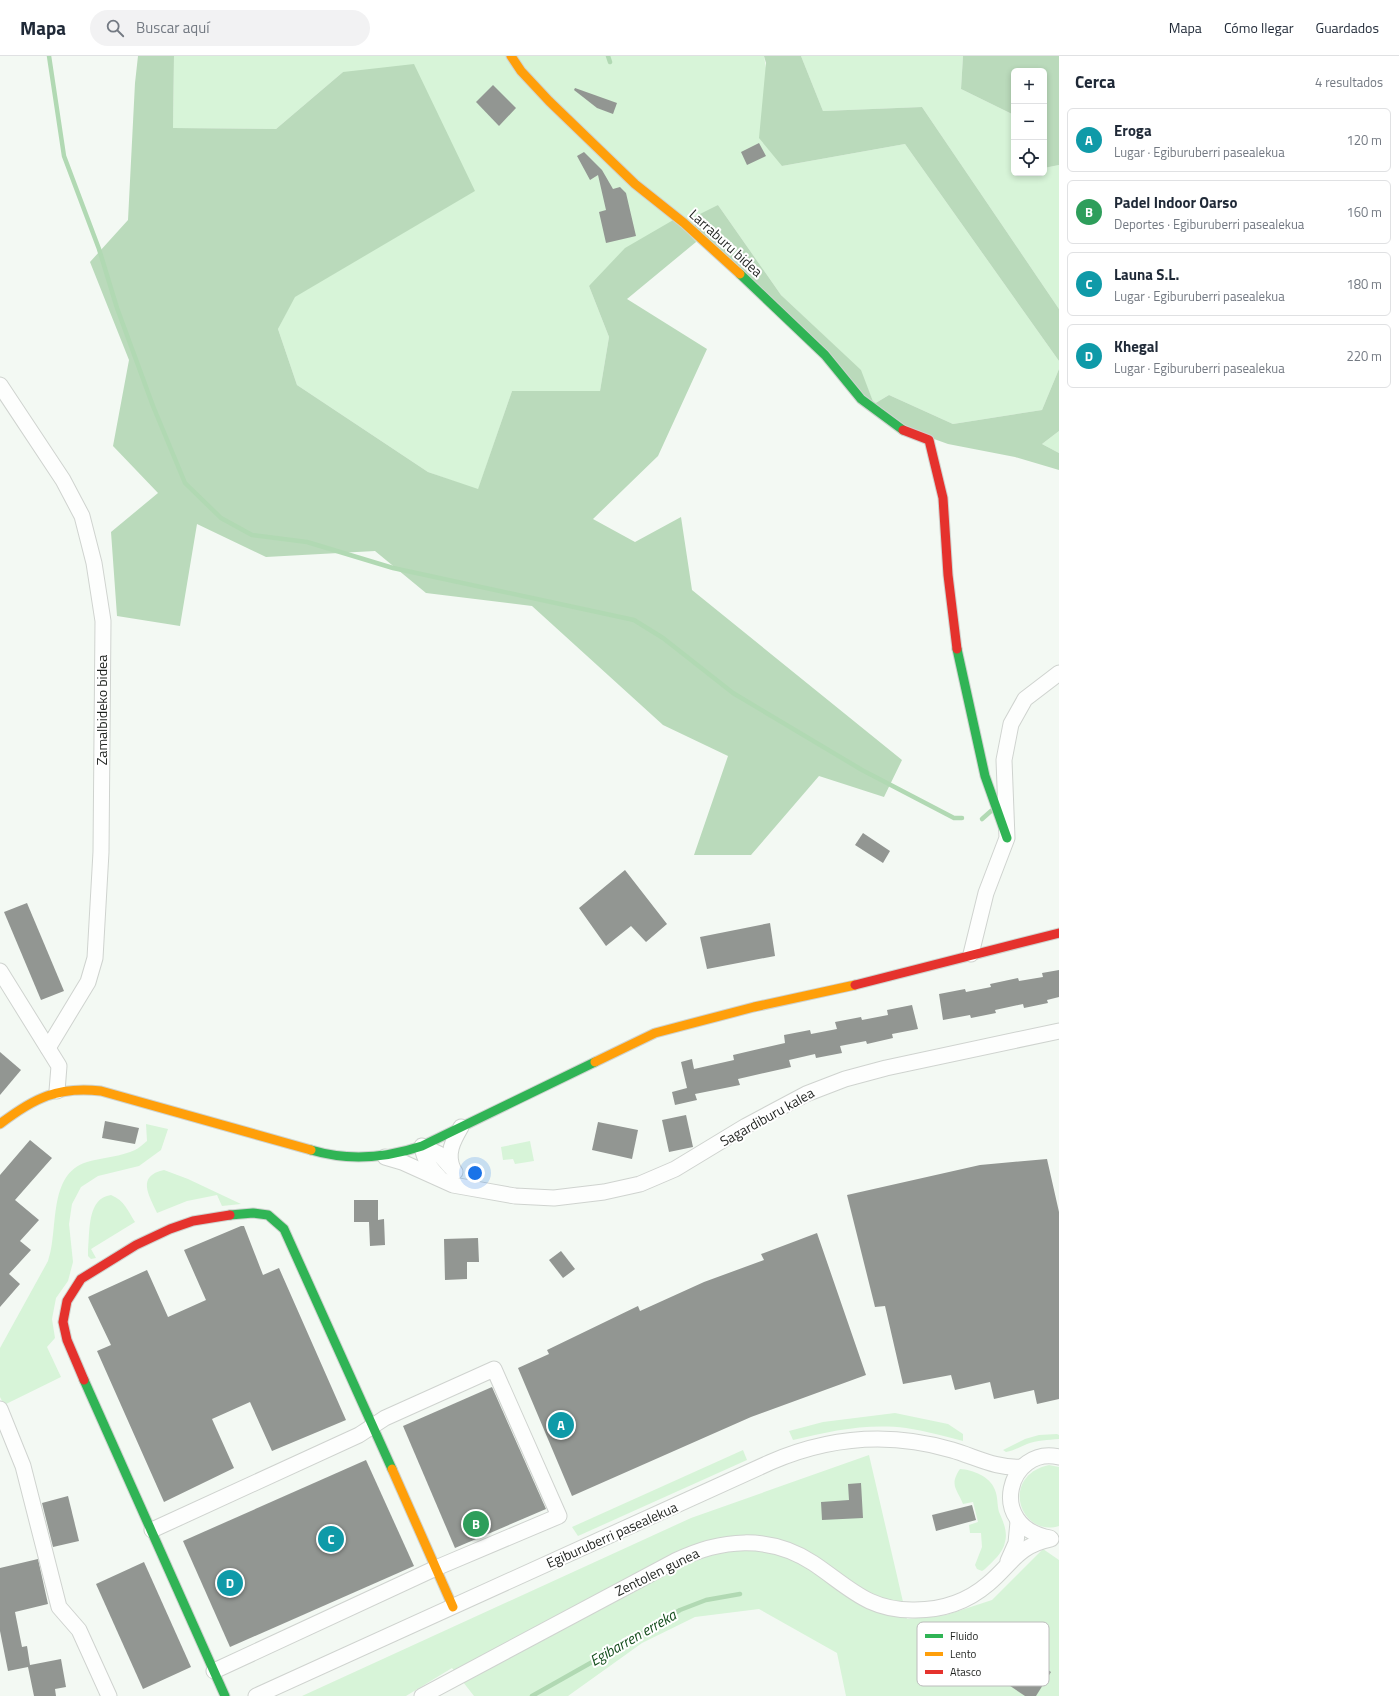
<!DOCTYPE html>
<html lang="es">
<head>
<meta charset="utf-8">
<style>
	:root { --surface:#fff; --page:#f2f2f3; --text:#1f2937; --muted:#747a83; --line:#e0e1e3; --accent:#696d69 }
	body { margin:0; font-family:"Titillium Web",sans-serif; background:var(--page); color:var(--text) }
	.controls { position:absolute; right:12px; top:12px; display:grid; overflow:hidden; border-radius:6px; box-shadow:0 2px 6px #0003 }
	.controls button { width:36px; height:36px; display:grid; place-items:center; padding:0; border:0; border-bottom:1px solid var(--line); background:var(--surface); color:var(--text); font:20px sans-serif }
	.you { position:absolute; left:475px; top:1117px; width:14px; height:14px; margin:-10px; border:3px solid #fff; border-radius:50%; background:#1a73e8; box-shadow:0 0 0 6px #1a73e833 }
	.badge { display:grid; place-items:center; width:26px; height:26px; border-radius:50%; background:var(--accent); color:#fff; font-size:13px; font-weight:700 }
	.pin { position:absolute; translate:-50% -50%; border:2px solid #fff; box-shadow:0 1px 4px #0006 }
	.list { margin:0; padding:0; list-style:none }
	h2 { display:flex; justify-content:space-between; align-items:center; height:52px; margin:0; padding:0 16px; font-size:17px }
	h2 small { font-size:13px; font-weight:400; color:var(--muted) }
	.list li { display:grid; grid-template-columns:26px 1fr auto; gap:12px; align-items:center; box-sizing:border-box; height:64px; margin:0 8px 8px; padding:0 8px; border:1px solid var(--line); border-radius:6px }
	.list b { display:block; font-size:15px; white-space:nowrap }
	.list p { margin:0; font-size:13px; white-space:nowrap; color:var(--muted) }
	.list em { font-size:13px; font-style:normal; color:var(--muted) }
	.icon { flex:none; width:22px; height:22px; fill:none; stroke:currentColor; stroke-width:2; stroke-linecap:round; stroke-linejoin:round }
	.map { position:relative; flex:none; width:1059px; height:1640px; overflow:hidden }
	header { display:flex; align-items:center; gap:24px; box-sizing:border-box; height:56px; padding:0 20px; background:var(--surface); border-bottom:1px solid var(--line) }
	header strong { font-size:19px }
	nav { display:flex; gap:22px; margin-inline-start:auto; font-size:14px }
	.search { width:280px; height:36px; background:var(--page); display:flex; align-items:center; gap:10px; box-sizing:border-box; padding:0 14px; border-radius:22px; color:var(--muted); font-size:15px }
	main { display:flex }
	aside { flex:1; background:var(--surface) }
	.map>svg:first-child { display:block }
</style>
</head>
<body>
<header>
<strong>Mapa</strong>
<div class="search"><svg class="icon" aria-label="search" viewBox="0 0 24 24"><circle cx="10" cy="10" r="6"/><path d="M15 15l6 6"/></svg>Buscar aquí</div>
<nav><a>Mapa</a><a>Cómo llegar</a><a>Guardados</a></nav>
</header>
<main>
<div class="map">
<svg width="1059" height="1640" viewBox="0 0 1059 1640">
	<rect width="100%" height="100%" fill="#f3f9f3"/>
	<g fill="#d7f4d8">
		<polygon points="174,0 764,0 782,110 905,88 1059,305 1059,313 1042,354 953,368 889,339 874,348 860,314 781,239 718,149 696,186 589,230 609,281 600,335 512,335 478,434 428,416 297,329 278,273 294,241 474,135 343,16 276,73 173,72"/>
		<polygon points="801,0 963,0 961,33 1012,58 1014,63 1014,117 1044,117 1044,112 1059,109 1059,253 922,51 823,55"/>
		<polygon points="1059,375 1059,397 1042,388"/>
		<path d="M146 1068 168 1073 161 1094 139 1110 98 1120 81 1131 72 1148 69 1168 73 1206 68 1225 56 1242 52 1263 55 1282 47 1291 61 1321 4 1349 0 1341V1292L48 1205C59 1175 47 1118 87 1106 101 1102 123 1100 135 1094 139 1092 143 1088 147 1085Z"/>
		<polygon points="530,1085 534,1105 515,1108 513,1103 503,1104 501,1091"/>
		<path d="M164 1114 188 1123 241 1148 222 1150 217 1139 187 1145 157 1157C149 1139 136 1120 164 1114Z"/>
		<path d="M111 1139C124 1144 128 1155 135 1166L91 1193 96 1202 91 1203 88 1200V1194C90 1175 87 1142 111 1139Z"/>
		<path d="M895 1357 948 1368 963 1378V1385C944 1380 925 1375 906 1372 868 1367 830 1375 793 1384L789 1375 823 1366Z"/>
		<path d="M1039 1379 1057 1378 1059 1379V1383C1048 1384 1037 1384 1027 1388 1020 1391 1013 1395 1006 1396L1003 1394 1025 1383Z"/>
		<polygon points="743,1394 747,1404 578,1480 572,1471"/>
		<polygon points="869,1399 907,1563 946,1559 992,1544 1043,1493 1059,1504 1059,1640 846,1640 837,1597 759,1553 695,1561 642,1587 568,1640 474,1640 452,1612 406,1640 302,1640 691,1462"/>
		<path d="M1049 1409 1059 1411V1470C1020 1482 999 1420 1049 1409Z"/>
		<path d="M960 1413C973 1414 990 1420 995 1434 998 1441 997 1449 999 1456 1003 1465 1008 1476 1005 1486 1003 1497 993 1505 985 1513L982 1515 977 1513 975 1509 982 1491 981 1477H970L969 1469 978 1466 973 1446 963 1448C957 1433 949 1429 960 1413Z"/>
	</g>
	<g fill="#badabb">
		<polygon points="138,0 174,0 173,72 276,73 343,16 414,8 475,135 295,241 278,273 297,329 428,416 478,433 512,335 600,335 609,281 589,230 625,192 675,163 696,186 627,243 707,293 658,400 593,463 635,486 681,461 692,534 902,704 884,741 819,720 751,799 694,799 728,700 663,669 532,550 426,537 375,495 266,501 197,468 180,570 117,560 111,476 158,437 113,390 129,304 90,206 128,164 135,27"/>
		<polygon points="764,0 801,0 823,55 922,51 1059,253 1059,305 905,88 782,110 759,82 766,7"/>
		<polygon points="963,0 1059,0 1059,109 1044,112 1044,15 1014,15 1014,63 1012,58 961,33"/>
		<polygon points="718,149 781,239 861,314 874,348 889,339 953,368 1042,354 1059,313 1059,375 1042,388 1059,397 1059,414 1015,401 948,388 884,365 695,171 694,161"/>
	</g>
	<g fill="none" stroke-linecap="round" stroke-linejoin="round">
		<g stroke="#b1d9b3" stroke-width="4.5">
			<polyline points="49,0 64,100 99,193 117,252 153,350 185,427 221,462 252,479 307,486 393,512 634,564 663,582 733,637 862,714 954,762 962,762"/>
			<polyline points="608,0 610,6"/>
			<polyline points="982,763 991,755"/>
			<polyline points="532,1640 633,1583 680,1554 706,1544 740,1538"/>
		</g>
	</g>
	<g fill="#929692">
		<polygon points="493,29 516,52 499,70 476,46"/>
		<polygon points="575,32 617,47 613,58 597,52 574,34"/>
		<polygon points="759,87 766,100 747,109 741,96"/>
		<polygon points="584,96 602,114 613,133 620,131 626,137 636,180 606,187 599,156 606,154 598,119 590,124 577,100"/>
		<polygon points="863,777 890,795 883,807 855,789"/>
		<polygon points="625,814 667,868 646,886 631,870 606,890 579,852"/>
		<polygon points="27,847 64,935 41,944 4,856"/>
		<polygon points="770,867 775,900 707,913 700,881"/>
		<polygon points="1059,914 1059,941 1047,944 1048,947 1024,952 1023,948 995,954 996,957 971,962 970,959 943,964 939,938 965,933 966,936 991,931 990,928 1018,922 1019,925 1043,921 1042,917"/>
		<polygon points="912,949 918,973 892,978 893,982 867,988 866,985 840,990 842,997 816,1002 815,998 789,1004 791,1011 738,1023 740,1029 695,1038 697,1044 675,1049 672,1036 687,1032 681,1006 692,1003 694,1013 734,1004 733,999 785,987 784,979 810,974 811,978 837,973 835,966 861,961 862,964 888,959 887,954"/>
		<polygon points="0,996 21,1014 0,1039"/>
		<polygon points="686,1059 693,1091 669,1096 662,1064"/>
		<polygon points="105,1065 139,1072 135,1088 102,1082"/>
		<polygon points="598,1066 638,1074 632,1103 592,1094"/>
		<polygon points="30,1084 52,1102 15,1144 39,1164 20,1185 31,1194 9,1218 20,1228 0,1251 0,1119"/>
		<polygon points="1047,1103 1059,1156 1059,1343 1037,1348 1034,1334 994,1343 990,1326 955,1334 951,1319 903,1328 885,1250 875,1251 847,1139 980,1109"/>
		<polygon points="354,1144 378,1144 378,1164 384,1163 385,1189 370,1190 369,1166 354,1166"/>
		<polygon points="241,1170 244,1170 263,1219 279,1212 346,1364 272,1395 250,1346 212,1363 234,1412 164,1446 97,1295 111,1289 88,1241 147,1214 168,1261 206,1244 184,1194"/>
		<polygon points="817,1177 866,1319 751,1361 572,1440 518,1312 549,1298 547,1294 638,1250 640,1255 704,1226 764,1204 761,1198"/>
		<polygon points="478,1182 479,1206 467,1206 467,1223 445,1224 444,1183"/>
		<polygon points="561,1195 575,1213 563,1222 549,1204"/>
		<polygon points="492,1331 546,1453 455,1492 403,1370"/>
		<polygon points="366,1404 414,1510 230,1591 183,1485"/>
		<polygon points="861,1427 863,1462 822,1464 821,1446 849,1444 848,1428"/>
		<polygon points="68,1440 79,1485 53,1491 42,1447"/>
		<polygon points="972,1449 976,1464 936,1475 932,1459"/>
		<polygon points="38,1503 48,1548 15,1556 22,1591 27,1590 30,1609 61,1603 66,1631 55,1633 56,1640 34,1640 28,1611 8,1615 0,1575 0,1512"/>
		<polygon points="144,1506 191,1611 143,1633 96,1528"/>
		<polygon points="1001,1583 1051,1616 1036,1640 1025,1640 982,1611"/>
	</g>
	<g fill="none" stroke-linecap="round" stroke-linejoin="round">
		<defs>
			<g id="street">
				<polyline points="0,329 63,424 82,460 94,507 103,565 101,796 95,902 88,926 48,992"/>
				<polyline points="971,898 986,837 1007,782 1004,704 1011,668 1025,643 1059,617"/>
				<polyline points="0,915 59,1010 57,1035"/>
				<polyline points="385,1101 402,1106 453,1129 515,1140 554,1142 604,1136 640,1128 675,1113 746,1070 806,1038 845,1023 886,1012 1059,975"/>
				<path d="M453 1113C446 1097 453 1085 461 1071"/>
				<path d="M439 1121C429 1111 424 1103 422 1090L439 1098 455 1116"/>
				<polyline points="0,1353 23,1410 59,1551 79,1574 109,1640"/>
				<polyline points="152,1474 359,1379 385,1362 494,1313 559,1460 436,1512 214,1615"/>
				<path d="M1050 1482C985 1470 1009 1389 1059 1401"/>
				<polyline points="1008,1505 1016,1487 1018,1466"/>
				<path d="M256 1640 771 1406C829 1381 891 1376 952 1394 976 1401 997 1413 1022 1411"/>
				<path d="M422 1640 675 1505C720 1483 769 1478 813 1507 849 1531 868 1555 915 1554 942 1554 968 1545 988 1528 1012 1508 1017 1490 1051 1483"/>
			</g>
			<g id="fast">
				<polyline points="740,218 825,299 861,343 903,374"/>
				<polyline points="957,593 985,720 1007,782"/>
				<path d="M311 1094C348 1105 386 1102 422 1090L595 1006"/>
				<polyline points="230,1159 253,1157 268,1159 284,1173 392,1413"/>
				<polyline points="84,1324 225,1640"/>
			</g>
			<g id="slow">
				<polyline points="511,0 521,15 549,45 635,128 684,167 740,218"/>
				<polyline points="595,1006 655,977 754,951 855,929"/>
				<path d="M0 1068C34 1042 58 1030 101 1035L311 1094"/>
				<polyline points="392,1413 453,1551"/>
			</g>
			<g id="jam">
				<polyline points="903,374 929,384 943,442 948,519 957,593"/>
				<polyline points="855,929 1059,877"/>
				<polyline points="84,1324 67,1284 63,1266 67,1245 81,1223 136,1189 170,1173 193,1165 230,1159"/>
			</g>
		</defs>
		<use href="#street" stroke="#cfd3cf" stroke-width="17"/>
		<use href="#fast" stroke="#cfd3cf" stroke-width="11"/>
		<use href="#slow" stroke="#cfd3cf" stroke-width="11"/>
		<use href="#jam" stroke="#cfd3cf" stroke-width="11"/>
		<use href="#street" stroke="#fdfefd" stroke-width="15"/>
		<use href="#fast" stroke="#30b455" stroke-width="9"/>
		<use href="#slow" stroke="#ff9f0a" stroke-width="9"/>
		<use href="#jam" stroke="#e5322d" stroke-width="9"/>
	</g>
	<g text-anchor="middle" stroke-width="4" stroke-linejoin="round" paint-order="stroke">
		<g font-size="14" fill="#1e211e" stroke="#fff">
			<text transform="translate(726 187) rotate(42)" y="5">Larraburu bidea</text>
			<text transform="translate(102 654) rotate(-90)" y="5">Zamalbideko bidea</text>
			<text transform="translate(767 1061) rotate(-29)" y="5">Sagardiburu kalea</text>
			<text transform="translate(612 1479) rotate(-24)" y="5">Egiburuberri pasealekua</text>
			<text transform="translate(657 1516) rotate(-26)" y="5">Zentolen gunea</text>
		</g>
		<g font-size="15" font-style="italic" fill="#154e1d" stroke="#fff">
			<text transform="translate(633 1582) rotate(-30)" y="5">Egibarren erreka</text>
		</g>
	</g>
	<rect x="917" y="1566" width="132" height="64" rx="6" fill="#fff" stroke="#bcbcbc" stroke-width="1"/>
	<rect x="925" y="1578" width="18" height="4" fill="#30b455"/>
	<rect x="925" y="1596" width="18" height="4" fill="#ff9f0a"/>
	<rect x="925" y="1614" width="18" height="4" fill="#e5322d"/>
	<g font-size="11" fill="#1e211e">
		<text x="950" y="1584">Fluido</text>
		<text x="950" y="1602">Lento</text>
		<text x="950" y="1620">Atasco</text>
	</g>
</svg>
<div class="controls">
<button>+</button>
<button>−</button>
<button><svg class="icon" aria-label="locate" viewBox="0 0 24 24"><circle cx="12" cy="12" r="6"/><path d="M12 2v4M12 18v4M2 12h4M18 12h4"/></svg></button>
</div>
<div class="you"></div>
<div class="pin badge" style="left:561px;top:1369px;background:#0f9aa8">A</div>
<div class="pin badge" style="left:476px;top:1468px;background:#2e9e5b">B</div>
<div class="pin badge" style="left:331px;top:1483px;background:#0f9aa8">C</div>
<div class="pin badge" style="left:230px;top:1527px;background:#0f9aa8">D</div>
</div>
<aside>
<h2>Cerca<small>4 resultados</small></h2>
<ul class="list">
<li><span class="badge" style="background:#0f9aa8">A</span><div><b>Eroga</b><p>Lugar · Egiburuberri pasealekua</p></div><em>120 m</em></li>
<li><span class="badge" style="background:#2e9e5b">B</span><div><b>Padel Indoor Oarso</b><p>Deportes · Egiburuberri pasealekua</p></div><em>160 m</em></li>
<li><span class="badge" style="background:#0f9aa8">C</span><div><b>Launa S.L.</b><p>Lugar · Egiburuberri pasealekua</p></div><em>180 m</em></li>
<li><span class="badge" style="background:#0f9aa8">D</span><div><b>Khegal</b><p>Lugar · Egiburuberri pasealekua</p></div><em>220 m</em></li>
</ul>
</aside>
</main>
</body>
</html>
